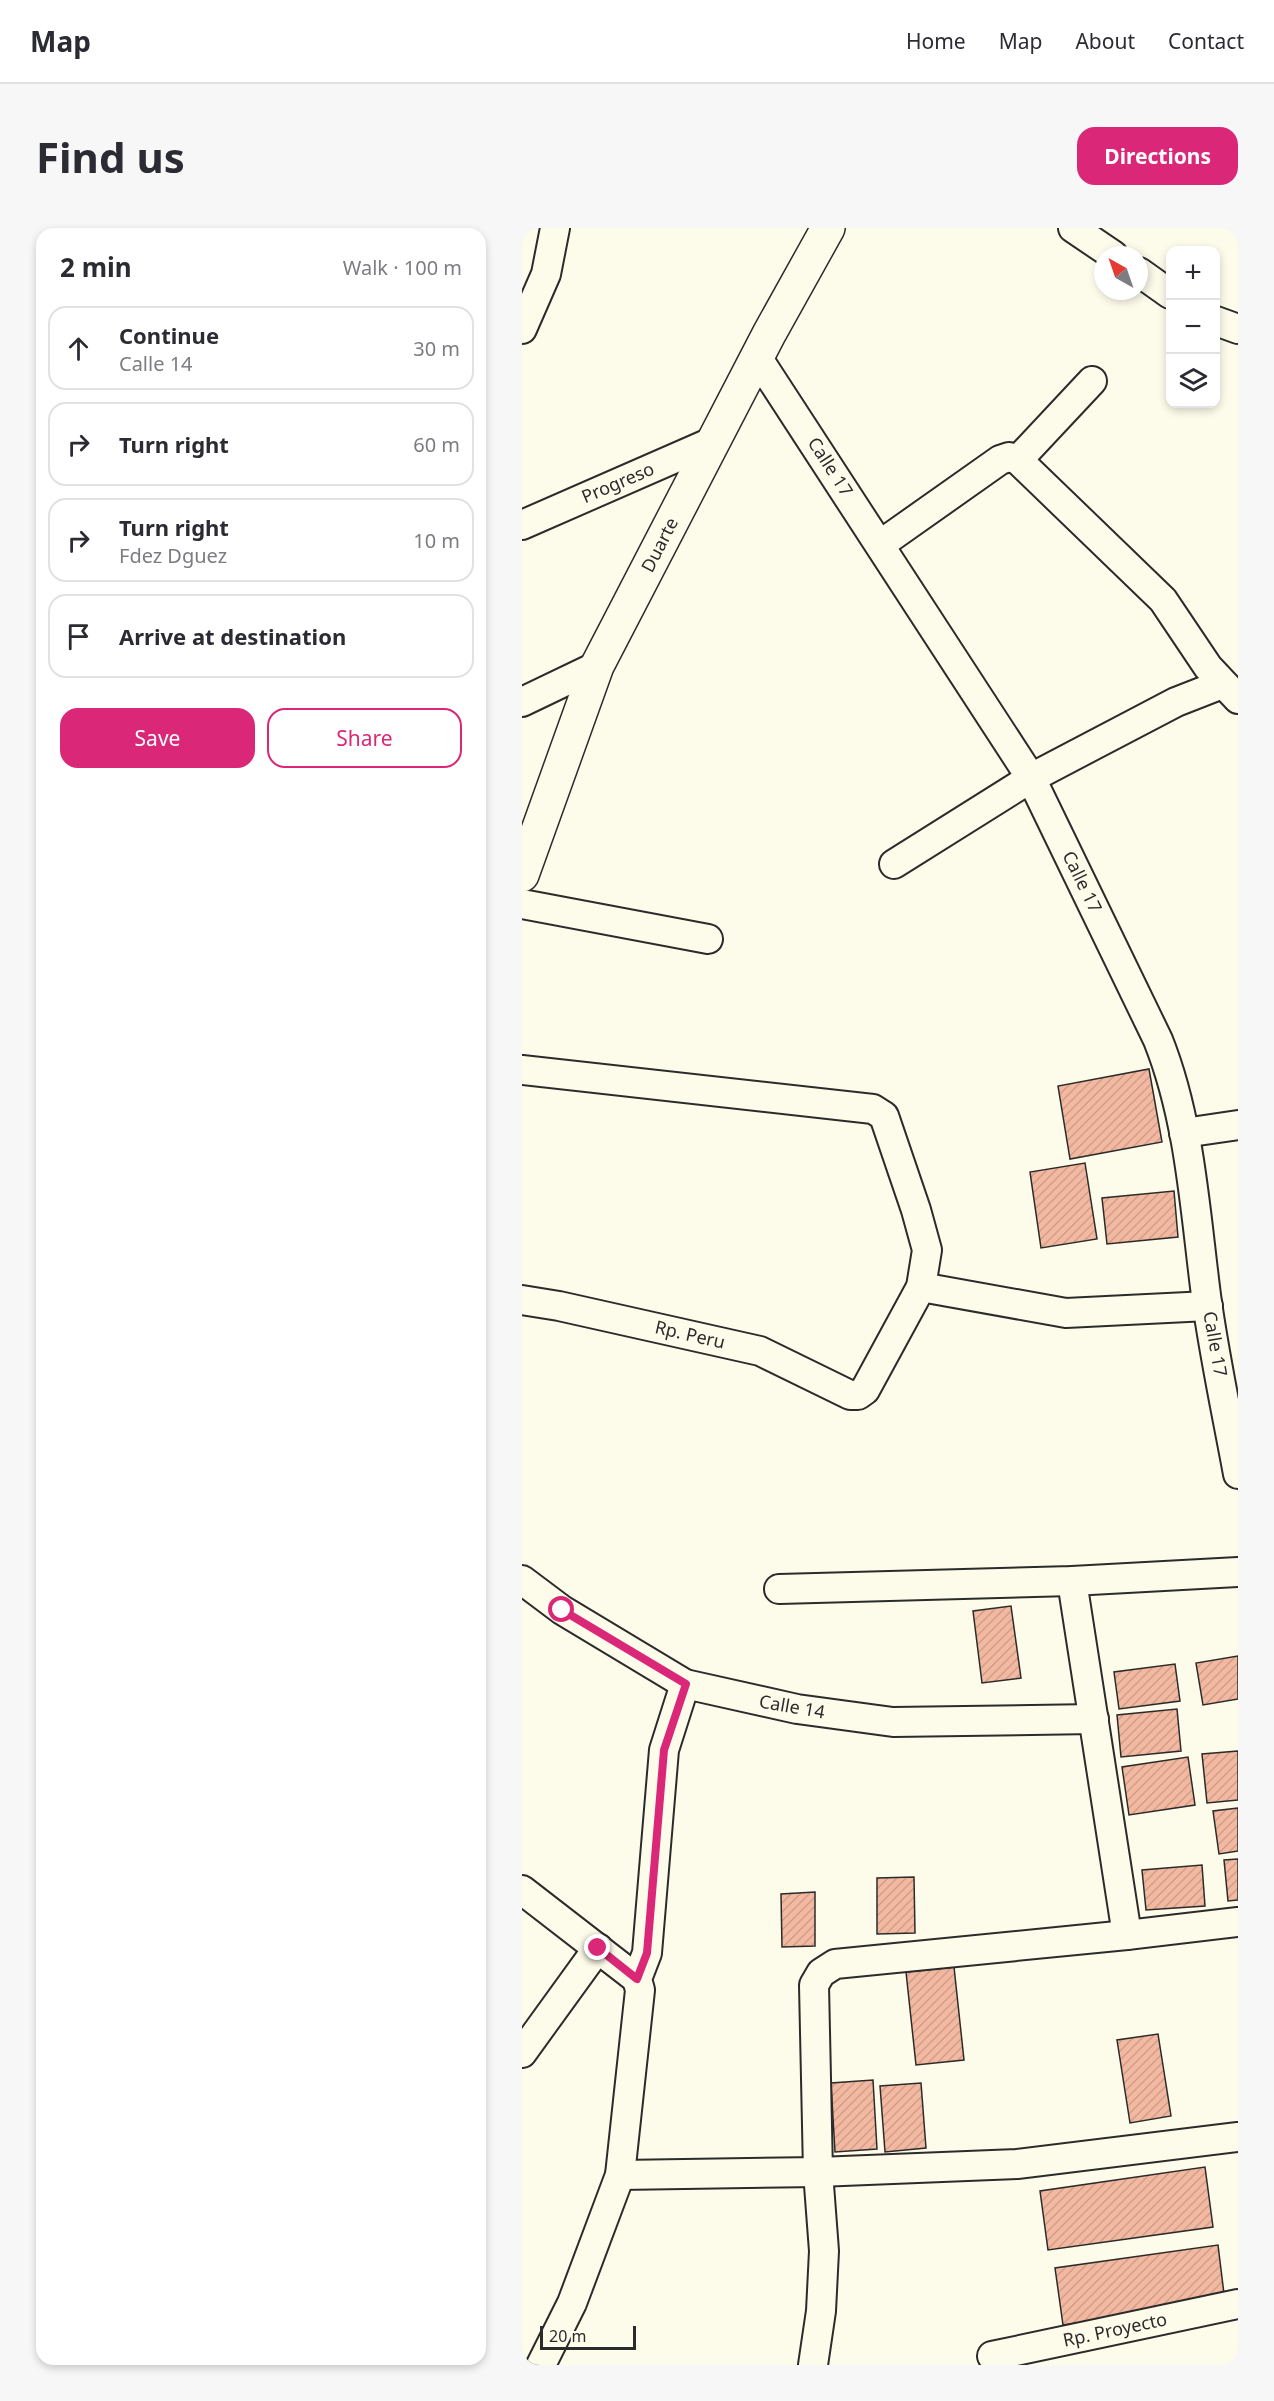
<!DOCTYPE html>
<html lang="en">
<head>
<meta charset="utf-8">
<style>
	:root { --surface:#fff; --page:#f7f7f7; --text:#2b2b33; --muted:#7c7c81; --line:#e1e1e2; --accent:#db2777 }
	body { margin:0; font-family:"Noto Sans",sans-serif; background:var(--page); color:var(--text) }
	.controls { position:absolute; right:18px; top:18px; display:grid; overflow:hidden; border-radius:12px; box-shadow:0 3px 9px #0003 }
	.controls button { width:54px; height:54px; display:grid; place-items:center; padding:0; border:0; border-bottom:2px solid var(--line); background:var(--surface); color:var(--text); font:30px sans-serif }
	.compass { position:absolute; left:572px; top:18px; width:54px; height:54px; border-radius:50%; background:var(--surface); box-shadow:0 3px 9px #0003; rotate:320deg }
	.scale { position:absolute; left:18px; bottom:15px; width:96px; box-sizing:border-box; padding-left:6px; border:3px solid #2b2b2b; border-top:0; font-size:16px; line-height:21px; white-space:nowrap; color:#2b2b2b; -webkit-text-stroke:4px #fdfbea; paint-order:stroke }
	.stop { position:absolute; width:18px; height:18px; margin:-14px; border:4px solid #db2777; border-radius:50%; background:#fff }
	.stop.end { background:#db2777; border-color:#fff; box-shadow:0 2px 6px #0008 }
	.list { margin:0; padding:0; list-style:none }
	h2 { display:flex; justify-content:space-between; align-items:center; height:78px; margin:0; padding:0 24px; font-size:26px }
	h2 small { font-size:20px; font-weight:400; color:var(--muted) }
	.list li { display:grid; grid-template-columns:39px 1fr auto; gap:18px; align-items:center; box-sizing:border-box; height:84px; margin:0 12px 12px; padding:0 12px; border:2px solid var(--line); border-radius:18px }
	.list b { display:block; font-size:22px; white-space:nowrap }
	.list p { margin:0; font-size:20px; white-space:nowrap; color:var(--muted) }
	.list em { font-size:20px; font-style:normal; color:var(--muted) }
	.actions { display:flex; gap:12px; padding:18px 24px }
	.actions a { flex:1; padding:14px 0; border:2px solid var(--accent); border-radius:18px; text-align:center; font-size:21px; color:var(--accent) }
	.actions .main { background:var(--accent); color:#fff }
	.icon { flex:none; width:33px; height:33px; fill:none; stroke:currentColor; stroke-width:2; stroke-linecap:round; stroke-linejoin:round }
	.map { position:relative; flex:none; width:716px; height:2137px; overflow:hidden; border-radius:18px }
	header { display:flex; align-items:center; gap:36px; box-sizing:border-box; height:84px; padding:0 30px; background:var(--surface); border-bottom:2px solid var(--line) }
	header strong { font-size:28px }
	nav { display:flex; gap:33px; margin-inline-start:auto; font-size:21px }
	.intro { display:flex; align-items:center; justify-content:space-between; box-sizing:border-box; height:144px; padding:0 36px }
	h1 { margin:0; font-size:42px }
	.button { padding:15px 27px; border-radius:18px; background:var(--accent); color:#fff; font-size:21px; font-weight:700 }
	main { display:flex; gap:36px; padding:0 36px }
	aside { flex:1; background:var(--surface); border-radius:18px; box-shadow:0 3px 9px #0003 }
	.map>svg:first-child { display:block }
</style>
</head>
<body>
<header>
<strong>Map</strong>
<nav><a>Home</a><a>Map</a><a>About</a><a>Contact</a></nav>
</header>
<div class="intro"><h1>Find us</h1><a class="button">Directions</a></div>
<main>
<aside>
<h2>2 min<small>Walk · 100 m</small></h2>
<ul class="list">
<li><svg class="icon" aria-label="ahead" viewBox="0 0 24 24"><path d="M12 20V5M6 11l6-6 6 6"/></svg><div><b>Continue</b><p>Calle 14</p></div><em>30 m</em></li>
<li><svg class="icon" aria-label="right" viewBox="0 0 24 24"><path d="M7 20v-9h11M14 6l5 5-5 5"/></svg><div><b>Turn right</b></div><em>60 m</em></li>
<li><svg class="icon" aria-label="right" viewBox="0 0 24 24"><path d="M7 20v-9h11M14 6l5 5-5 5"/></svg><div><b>Turn right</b><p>Fdez Dguez</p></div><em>10 m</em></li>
<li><svg class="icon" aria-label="arrive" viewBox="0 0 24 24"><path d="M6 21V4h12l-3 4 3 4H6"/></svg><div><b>Arrive at destination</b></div></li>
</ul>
<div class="actions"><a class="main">Save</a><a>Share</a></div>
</aside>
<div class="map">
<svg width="716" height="2137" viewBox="0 0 716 2137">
	<defs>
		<pattern id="building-hatch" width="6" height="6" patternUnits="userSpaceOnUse" patternTransform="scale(1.5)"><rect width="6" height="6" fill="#f2b8a0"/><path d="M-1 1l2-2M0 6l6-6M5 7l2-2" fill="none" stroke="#d09e8a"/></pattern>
	</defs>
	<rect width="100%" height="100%" fill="#fdfbea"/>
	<g fill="url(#building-hatch)" stroke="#2b2b2b" stroke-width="1.5">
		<polygon points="627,841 640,914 548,931 536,858"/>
		<polygon points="563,935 575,1011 519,1020 508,944"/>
		<polygon points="652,963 656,1009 585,1016 580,970"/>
		<polygon points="489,1378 499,1450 460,1455 451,1383"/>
		<polygon points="716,1428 716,1471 681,1477 674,1435"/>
		<polygon points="653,1436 658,1473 597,1481 592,1444"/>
		<polygon points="655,1481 659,1523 599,1529 595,1487"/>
		<polygon points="716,1523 716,1572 685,1575 680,1526"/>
		<polygon points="666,1529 673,1577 607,1587 600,1539"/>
		<polygon points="716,1580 716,1623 697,1626 691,1583"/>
		<polygon points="716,1631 716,1672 706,1673 702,1632"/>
		<polygon points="680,1637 683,1678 624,1682 620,1642"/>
		<polygon points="392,1649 393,1705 355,1706 355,1650"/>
		<polygon points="293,1664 293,1718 260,1719 259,1666"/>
		<polygon points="432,1739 442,1832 394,1837 384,1744"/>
		<polygon points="636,1806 649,1888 608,1895 595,1812"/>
		<polygon points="351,1852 355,1921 313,1924 309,1855"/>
		<polygon points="399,1855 404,1920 363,1924 358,1858"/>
		<polygon points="683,1939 691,1999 526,2022 518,1963"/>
		<polygon points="696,2017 703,2074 541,2097 533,2040"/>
	</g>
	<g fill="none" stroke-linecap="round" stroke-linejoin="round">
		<defs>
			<g id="minor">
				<polyline points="551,0 591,27"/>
				<polyline points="617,44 648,66"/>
				<polyline points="694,93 716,101"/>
				<polyline points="0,101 24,46 33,0"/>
				<path d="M235 129 509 550 636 812C668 892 673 982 684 1067 692 1127 705 1186 716 1246"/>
				<polyline points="496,232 570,153"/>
				<polyline points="0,297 192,213"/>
				<polyline points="359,316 478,232 487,229 496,232 641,372 686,439 716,471"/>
				<polyline points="0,474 75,438"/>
				<polyline points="372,636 509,550 654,474 700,456"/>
				<polyline points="0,676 186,711"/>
				<polyline points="0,842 351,881 362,888 394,982 405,1022 399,1059 343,1162 336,1167 328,1167 238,1123 37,1078 0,1072"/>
				<polyline points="662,905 716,897"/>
				<polyline points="399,1059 544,1085 686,1078"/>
				<polyline points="0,1352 40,1382 163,1456 275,1481 371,1494 572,1491"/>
				<polyline points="550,1353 605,1707"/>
				<polyline points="257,1361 550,1353 716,1344"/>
				<polyline points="0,1662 115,1751"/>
				<polyline points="0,1825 76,1720"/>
				<polyline points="98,1947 296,1944 495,1936 716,1909"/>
				<polyline points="470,2128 716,2076"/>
				<polyline points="19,2137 50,2075 98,1947 118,1762 115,1751 125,1725 142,1522 163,1456"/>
				<polyline points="291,2137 299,2083 302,2023 296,1944 292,1757 299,1745 313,1736 605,1707 716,1694"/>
			</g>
			<polyline id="tertiary" points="0,647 75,438 247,106 306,0"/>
		</defs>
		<use href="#minor" stroke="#2b2b2b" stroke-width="32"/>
		<use href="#tertiary" stroke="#2b2b2b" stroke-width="36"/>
		<use href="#minor" stroke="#fdfbea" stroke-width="28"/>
		<use href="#tertiary" stroke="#fdfbea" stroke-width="33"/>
	</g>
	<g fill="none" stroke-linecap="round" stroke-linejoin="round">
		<polyline stroke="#db2777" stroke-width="8" points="40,1382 164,1456 142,1522 125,1725 115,1751 76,1720"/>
	</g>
	<g text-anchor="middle" stroke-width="4.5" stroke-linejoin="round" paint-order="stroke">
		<g font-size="18" fill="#2b2b2b" stroke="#fdfbea">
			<text transform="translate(308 239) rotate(57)" y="6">Calle 17</text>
			<text transform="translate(96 255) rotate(-23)" y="6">Progreso</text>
			<text transform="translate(138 317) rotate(-63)" y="6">Duarte</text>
			<text transform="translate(560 654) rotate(64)" y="6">Calle 17</text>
			<text transform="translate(168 1107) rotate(13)" y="6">Rp. Peru</text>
			<text transform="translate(693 1116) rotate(80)" y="6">Calle 17</text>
			<text transform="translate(270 1479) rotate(10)" y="6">Calle 14</text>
			<text transform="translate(593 2102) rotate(-12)" y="6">Rp. Proyecto</text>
		</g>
	</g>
</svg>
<div class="controls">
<button>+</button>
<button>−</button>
<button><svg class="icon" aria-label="layers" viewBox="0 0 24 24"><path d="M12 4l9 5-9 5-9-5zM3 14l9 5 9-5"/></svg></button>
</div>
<svg class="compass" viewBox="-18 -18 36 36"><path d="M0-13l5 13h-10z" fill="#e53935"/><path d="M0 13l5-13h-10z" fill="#7c7c81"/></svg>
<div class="scale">20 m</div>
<div class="stop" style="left:40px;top:1382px"></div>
<div class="stop end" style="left:76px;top:1720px"></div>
</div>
</main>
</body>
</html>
